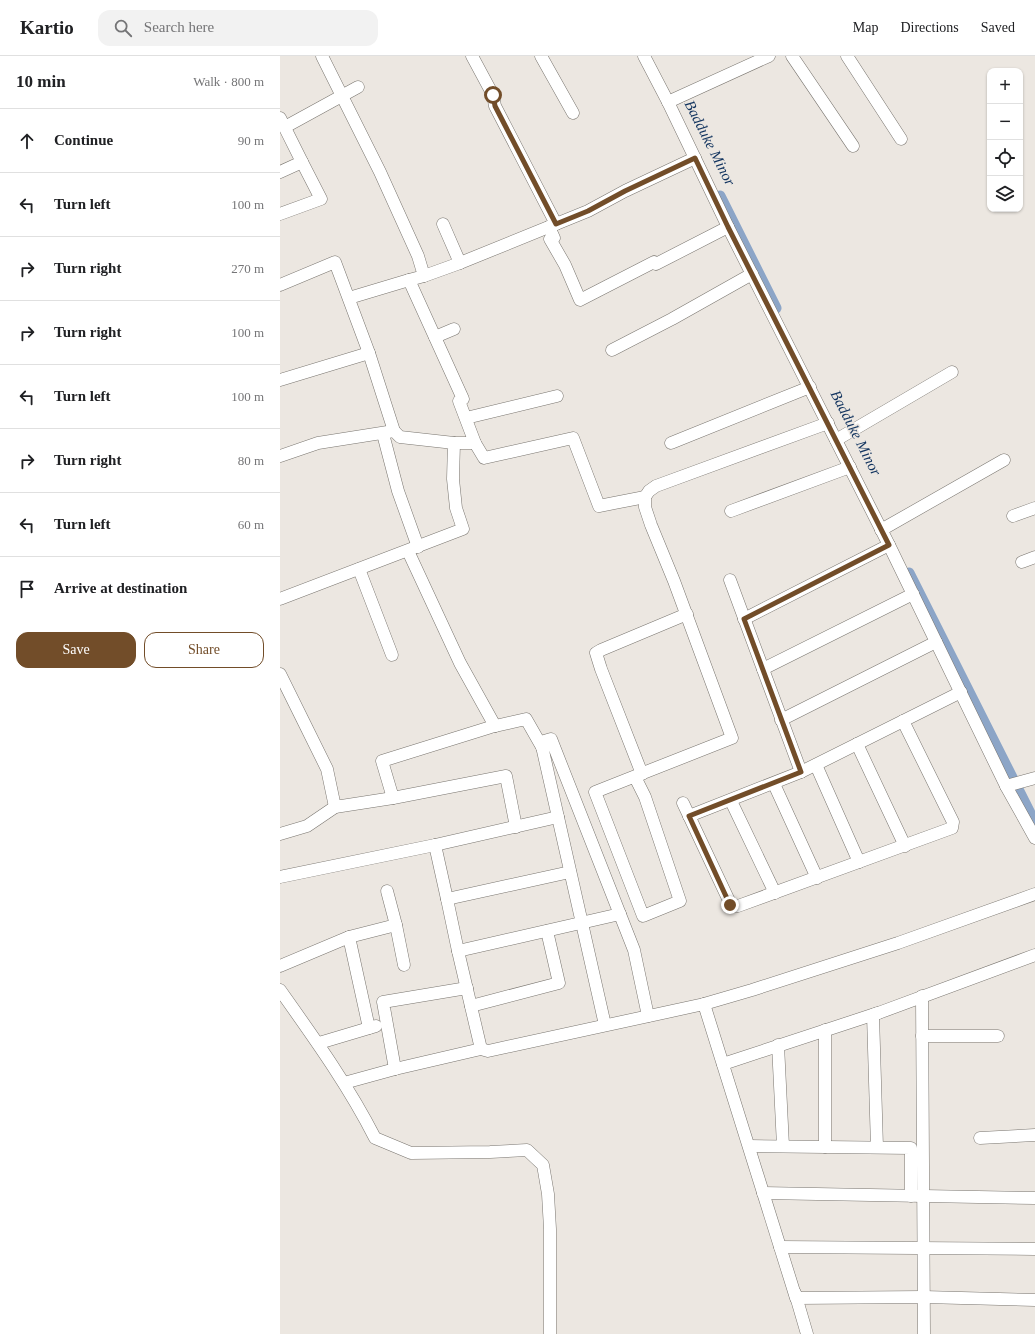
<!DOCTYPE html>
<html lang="en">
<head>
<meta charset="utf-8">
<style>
	:root { --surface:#fff; --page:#f2f2f2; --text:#202124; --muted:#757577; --line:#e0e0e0; --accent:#724d29 }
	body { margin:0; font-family:"Times New Roman",serif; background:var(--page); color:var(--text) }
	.controls { position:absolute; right:12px; top:12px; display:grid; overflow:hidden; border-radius:8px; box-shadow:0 1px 3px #0004 }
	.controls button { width:36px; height:36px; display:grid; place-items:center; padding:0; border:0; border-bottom:1px solid var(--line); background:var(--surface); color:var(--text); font:20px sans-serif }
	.stop { position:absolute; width:12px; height:12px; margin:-9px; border:3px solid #724d29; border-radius:50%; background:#fff }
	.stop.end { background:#724d29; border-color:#fff; box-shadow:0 1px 4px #0008 }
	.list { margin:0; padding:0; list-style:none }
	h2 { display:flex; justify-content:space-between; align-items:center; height:52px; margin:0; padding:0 16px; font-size:17px }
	h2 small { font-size:13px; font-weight:400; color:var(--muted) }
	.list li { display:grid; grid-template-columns:26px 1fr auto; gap:12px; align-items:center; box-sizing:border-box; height:64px; padding:0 16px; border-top:1px solid var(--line) }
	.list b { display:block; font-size:15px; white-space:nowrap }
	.list em { font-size:13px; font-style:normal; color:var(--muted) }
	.actions { display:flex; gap:8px; padding:12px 16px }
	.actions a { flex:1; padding:9px 0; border:1px solid var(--accent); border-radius:12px; text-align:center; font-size:14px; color:var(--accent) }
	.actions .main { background:var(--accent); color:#fff }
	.icon { flex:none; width:22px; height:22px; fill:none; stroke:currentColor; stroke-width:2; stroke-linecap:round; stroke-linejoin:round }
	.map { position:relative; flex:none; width:755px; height:1278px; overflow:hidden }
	header { display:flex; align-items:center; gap:24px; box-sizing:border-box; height:56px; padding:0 20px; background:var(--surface); border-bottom:1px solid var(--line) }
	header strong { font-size:19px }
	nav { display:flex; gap:22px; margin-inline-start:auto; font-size:14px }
	.search { width:280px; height:36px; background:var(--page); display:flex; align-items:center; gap:10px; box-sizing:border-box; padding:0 14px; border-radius:12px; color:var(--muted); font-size:15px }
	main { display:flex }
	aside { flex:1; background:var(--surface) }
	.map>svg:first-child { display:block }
</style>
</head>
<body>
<header>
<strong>Kartio</strong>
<div class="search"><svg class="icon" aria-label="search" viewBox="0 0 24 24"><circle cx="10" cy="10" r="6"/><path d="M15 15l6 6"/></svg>Search here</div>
<nav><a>Map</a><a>Directions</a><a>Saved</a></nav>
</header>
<main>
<aside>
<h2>10 min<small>Walk · 800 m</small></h2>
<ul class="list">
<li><svg class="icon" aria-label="ahead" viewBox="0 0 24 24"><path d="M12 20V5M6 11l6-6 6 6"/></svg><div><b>Continue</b></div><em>90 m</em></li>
<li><svg class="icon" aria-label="left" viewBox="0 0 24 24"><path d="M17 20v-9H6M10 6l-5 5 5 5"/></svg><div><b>Turn left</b></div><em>100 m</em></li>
<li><svg class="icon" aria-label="right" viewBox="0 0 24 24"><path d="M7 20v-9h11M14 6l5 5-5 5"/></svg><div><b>Turn right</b></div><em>270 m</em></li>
<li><svg class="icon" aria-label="right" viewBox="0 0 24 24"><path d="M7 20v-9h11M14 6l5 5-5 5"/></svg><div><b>Turn right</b></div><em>100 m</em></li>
<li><svg class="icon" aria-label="left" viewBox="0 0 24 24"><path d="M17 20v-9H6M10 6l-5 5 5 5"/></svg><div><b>Turn left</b></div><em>100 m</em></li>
<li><svg class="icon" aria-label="right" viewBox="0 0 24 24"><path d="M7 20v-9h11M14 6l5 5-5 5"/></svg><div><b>Turn right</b></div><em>80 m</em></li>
<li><svg class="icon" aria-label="left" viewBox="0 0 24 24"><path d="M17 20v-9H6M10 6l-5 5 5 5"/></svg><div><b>Turn left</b></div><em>60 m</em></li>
<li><svg class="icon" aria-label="arrive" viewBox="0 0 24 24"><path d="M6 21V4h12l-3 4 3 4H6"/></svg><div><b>Arrive at destination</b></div></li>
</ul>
<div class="actions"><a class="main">Save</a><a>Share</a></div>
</aside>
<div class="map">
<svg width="755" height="1278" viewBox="0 0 755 1278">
	<rect width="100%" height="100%" fill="#ece7e1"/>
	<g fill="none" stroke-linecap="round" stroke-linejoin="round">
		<g stroke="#8ca5c7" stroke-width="11">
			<polyline points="440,140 496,252"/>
			<polyline points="629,517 755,767"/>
		</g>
		<defs>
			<g id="street">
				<polyline points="42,0 100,116 138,200 144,220 129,224 69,242"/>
				<polyline points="192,0 213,39 215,50 276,168"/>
				<polyline points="261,0 293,57"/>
				<polyline points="364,0 388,46 448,171 609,489 726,730 755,782"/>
				<polyline points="512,0 573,90"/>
				<polyline points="567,0 621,83"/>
				<polyline points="388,46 489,0"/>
				<polyline points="0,62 22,106 0,116"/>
				<polyline points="5,71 78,31"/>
				<polyline points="0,158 41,143 22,106"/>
				<polyline points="269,171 274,182 270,183 285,209 300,244 374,206 376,208 448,171"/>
				<polyline points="180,207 308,155 345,135 415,102"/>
				<polyline points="144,220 180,207 163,168"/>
				<polyline points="129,224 183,343 179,345 195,387 174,387"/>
				<polyline points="0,229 55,206 89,297"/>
				<polyline points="155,281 174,273"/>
				<polyline points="332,294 392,263 472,218"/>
				<polyline points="0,324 89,297 114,375"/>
				<polyline points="186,362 277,340"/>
				<polyline points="103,378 118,435 138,491"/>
				<polyline points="556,384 672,316"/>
				<polyline points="195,387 204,402 293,382 319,450 365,441"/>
				<polyline points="391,387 530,331"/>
				<polyline points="0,400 38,387 114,375 120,381 174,387 173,423 176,452 183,473 0,543"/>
				<polyline points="451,455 570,411"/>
				<polyline points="733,460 755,452"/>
				<polyline points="601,474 724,404"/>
				<polyline points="128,495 180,607 215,670"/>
				<polyline points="742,506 755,501"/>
				<polyline points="79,513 112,599"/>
				<polyline points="450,524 521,716"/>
				<polyline points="464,563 609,489"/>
				<polyline points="483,613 633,538"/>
				<polyline points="0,618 47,713 55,751 113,742"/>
				<polyline points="501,664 656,586"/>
				<polyline points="577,688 625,790"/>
				<polyline points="536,709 579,806"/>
				<polyline points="362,718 321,613 316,597 321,594 407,558"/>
				<polyline points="355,721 365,741 400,845 363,860 315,736 452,682 394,525 371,469 365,451 365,441 369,435 376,430 548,367"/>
				<polyline points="494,728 537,822"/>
				<polyline points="726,730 755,722"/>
				<polyline points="451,745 495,837"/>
				<polyline points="403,747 451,849 458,850 672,772 673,766 623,665"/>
				<polyline points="409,760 521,716 681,636"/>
				<polyline points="236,771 226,720 113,742 102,705 211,671 246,663 262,691"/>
				<polyline points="0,778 27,770 55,751"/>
				<polyline points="0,821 155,789"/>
				<polyline points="167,843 155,789 278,761"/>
				<polyline points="116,869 124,909"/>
				<polyline points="69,881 116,869 107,835"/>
				<polyline points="178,895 167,843 290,816"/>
				<polyline points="0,910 69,881 89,972"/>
				<path d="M0 934C34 982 68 1029 95 1082L131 1097 210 1096 247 1094 263 1109 268 1138 270 1173V1278"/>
				<polyline points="642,940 644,1278"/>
				<polyline points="424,948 516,1242 644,1241 755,1244"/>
				<polyline points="191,950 279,927 267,875"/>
				<polyline points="325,969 261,686 271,683 354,894 368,960"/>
				<polyline points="642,980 718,980"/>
				<polyline points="39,987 96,970"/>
				<polyline points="498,989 503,1090"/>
				<polyline points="201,993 178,895 340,858"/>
				<polyline points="443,1008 598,957"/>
				<polyline points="115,1013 103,946 187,932"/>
				<polyline points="64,1027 115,1013 201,993 208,995 424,948 472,934 618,887 755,838"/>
				<polyline points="700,1082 755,1079"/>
				<polyline points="469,1090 631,1092 631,1140"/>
				<polyline points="545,1091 545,974"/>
				<polyline points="597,1091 593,959 755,899"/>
				<polyline points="483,1137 755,1142"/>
				<polyline points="500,1191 755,1193"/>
				<polyline points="515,1237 527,1278"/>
			</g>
		</defs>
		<use href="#street" stroke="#79756f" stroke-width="13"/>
		<use href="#street" stroke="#fff" stroke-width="12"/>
	</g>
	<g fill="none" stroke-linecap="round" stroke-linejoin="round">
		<polyline stroke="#724d29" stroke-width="5" points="213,39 215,50 276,168 308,155 345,135 415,102 448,171 609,489 464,563 521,716 409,760 450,849"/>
	</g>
	<g text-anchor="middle" stroke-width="3" stroke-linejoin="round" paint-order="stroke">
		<g font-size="15" font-style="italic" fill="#12345f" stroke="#ece7e1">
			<text transform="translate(430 87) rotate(63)" y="5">Badduke Minor</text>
			<text transform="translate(576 377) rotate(63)" y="5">Badduke Minor</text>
		</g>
	</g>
</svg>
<div class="controls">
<button>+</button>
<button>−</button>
<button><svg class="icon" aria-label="locate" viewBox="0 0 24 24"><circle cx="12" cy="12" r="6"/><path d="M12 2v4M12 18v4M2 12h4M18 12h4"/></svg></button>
<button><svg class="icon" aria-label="layers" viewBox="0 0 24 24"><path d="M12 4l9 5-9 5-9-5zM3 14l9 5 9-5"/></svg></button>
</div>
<div class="stop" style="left:213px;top:39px"></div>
<div class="stop end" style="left:450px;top:849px"></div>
</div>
</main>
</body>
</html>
